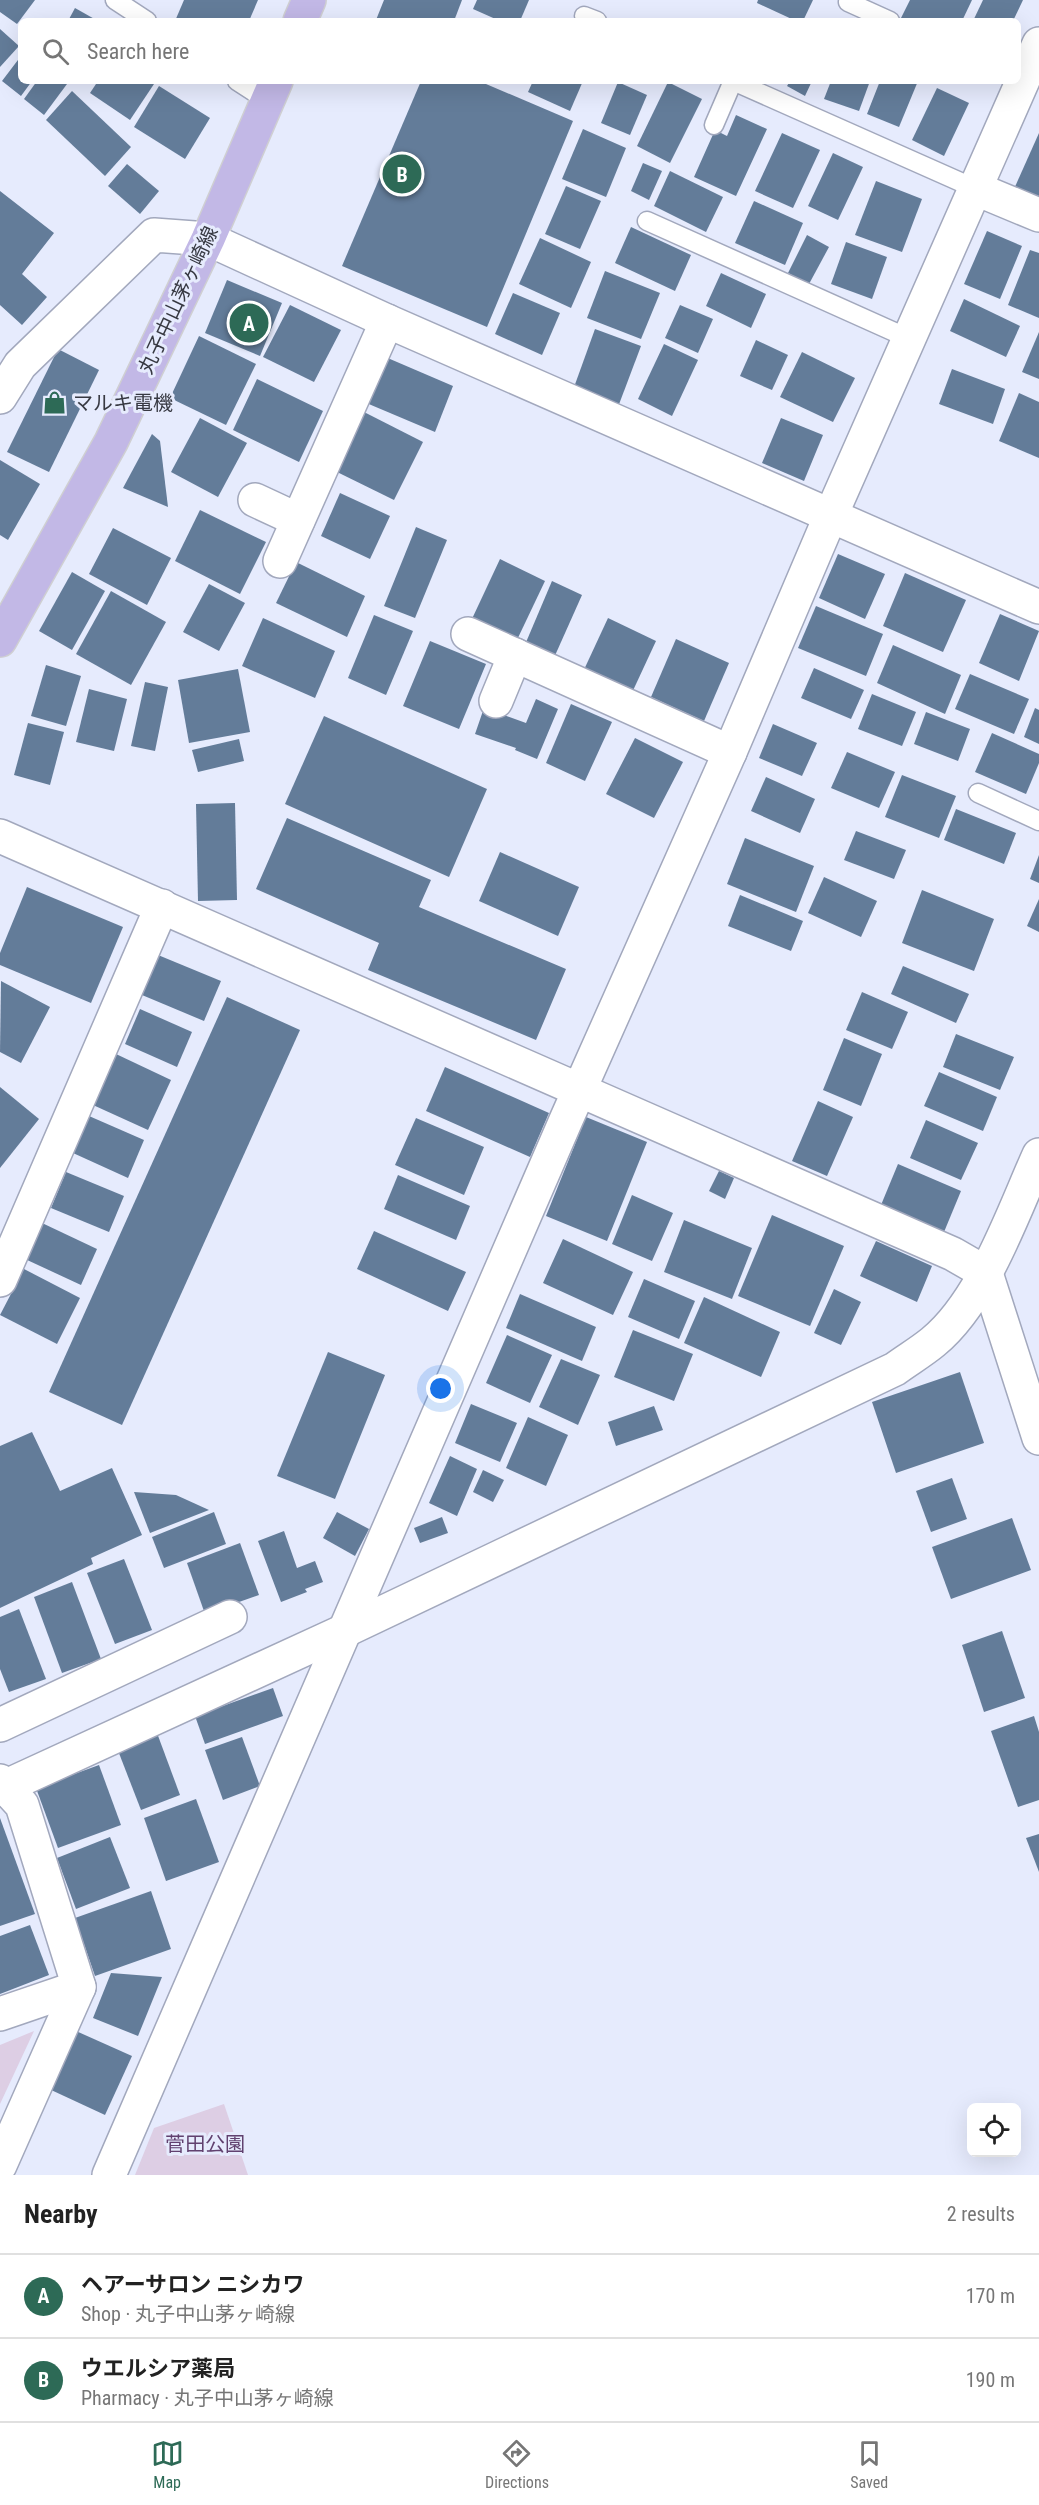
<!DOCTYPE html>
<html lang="en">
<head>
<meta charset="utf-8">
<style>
	:root { --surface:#fff; --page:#f2f2f2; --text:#222; --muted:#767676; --line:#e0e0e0; --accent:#2d6a56 }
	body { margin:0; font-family:"Roboto Condensed","Noto Sans JP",sans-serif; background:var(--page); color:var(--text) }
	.controls { position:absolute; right:18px; bottom:18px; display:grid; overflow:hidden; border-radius:9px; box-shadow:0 6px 24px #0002 }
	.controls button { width:54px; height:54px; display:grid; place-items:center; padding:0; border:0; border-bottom:2px solid var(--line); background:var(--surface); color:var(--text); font:30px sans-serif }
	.you { position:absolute; left:441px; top:1389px; width:21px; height:21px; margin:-15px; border:4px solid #fff; border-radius:50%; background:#1a73e8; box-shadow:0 0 0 9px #1a73e833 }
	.badge { display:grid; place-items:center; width:39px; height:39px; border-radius:50%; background:var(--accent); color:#fff; font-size:20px; font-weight:700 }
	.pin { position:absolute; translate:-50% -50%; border:3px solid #fff; box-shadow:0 2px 6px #0006 }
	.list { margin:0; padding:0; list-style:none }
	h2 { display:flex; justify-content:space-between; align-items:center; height:78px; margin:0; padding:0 24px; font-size:26px }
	h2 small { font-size:20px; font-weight:400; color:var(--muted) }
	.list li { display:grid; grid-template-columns:39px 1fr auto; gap:18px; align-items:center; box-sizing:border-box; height:84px; padding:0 24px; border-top:2px solid var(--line) }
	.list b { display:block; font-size:22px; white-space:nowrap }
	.list p { margin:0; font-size:20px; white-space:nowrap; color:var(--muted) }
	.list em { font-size:20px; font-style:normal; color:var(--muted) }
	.icon { flex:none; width:33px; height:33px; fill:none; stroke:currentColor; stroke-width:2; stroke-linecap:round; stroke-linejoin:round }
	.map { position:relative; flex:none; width:1039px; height:2175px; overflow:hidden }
	.search { position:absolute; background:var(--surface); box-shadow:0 6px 24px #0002; left:18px; right:18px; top:18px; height:66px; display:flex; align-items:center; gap:15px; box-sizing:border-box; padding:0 21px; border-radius:9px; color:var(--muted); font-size:22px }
	.sheet { height:246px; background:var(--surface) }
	nav { display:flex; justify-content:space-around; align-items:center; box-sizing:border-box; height:84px; border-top:2px solid var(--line); background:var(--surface); font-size:16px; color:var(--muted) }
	nav a { display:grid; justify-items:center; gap:3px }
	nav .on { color:var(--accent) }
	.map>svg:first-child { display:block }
</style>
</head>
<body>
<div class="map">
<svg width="1039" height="2175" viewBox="0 0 1039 2175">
	<rect width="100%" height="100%" fill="#e6ebfd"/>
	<g fill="#ddcee4">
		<polygon points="34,2031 0,2104 0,2045"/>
		<polygon points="224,2104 248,2175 135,2175 154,2128"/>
	</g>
	<g fill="#637c99">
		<polygon points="0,0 35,0 17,24 0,12"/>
		<polygon points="184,0 258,0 249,21 175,21"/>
		<polygon points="384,0 462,0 454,21 377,21 376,20"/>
		<polygon points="477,0 529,0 520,21 500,21 473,9"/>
		<polygon points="758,0 813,0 803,21 796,21 757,3"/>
		<polygon points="910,0 972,0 962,21 907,21 901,18"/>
		<polygon points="983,0 1023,0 1013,21 973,21"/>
		<polygon points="75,8 98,21 68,21"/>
		<polygon points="0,29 19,46 0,67"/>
		<polygon points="21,56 21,81 32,81 21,96 2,81"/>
		<polygon points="37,81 64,81 67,84 44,115 24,99"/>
		<polygon points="98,81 156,81 130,120 90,93"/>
		<polygon points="421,81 479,81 573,121 487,327 342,266"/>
		<polygon points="533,81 583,81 570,111 528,92"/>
		<polygon points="790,81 812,81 805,96 787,86"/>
		<polygon points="831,81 870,81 859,111 824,99"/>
		<polygon points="880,81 918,81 899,127 867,114"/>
		<polygon points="618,82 647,95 630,135 601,123"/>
		<polygon points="668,82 702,99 670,163 637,146"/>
		<polygon points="159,86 210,118 185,159 134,127"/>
		<polygon points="937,88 969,103 944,156 912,140"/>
		<polygon points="72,91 131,147 105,176 46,120"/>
		<polygon points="736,115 767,129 736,196 694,177 715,130 727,136"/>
		<polygon points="583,129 626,148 606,197 562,179"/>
		<polygon points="782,133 820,150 793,208 755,191"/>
		<polygon points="1039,133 1039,200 1014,189"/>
		<polygon points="833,153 863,167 838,220 808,206"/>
		<polygon points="643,163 662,171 649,200 631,191"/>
		<polygon points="127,164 159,191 140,214 108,186"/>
		<polygon points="670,171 723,197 706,232 654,206"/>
		<polygon points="876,181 922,199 902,252 855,235"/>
		<polygon points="566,186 601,201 580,249 545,234"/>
		<polygon points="0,191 54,233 22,274 47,297 22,325 0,305"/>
		<polygon points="754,201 803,223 785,265 735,243"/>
		<polygon points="631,227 691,255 675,291 615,263"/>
		<polygon points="987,231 1022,246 1000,299 964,284"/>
		<polygon points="807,235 829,247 809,284 788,273"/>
		<polygon points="540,238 591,262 571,308 519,284"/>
		<polygon points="846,242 887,257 872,299 831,284"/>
		<polygon points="1030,250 1039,253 1039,318 1008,305"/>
		<polygon points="605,271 660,293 641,339 587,318"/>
		<polygon points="721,273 766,294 751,328 706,306"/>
		<polygon points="227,280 282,303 260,356 205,333"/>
		<polygon points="513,293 560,313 542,355 495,334"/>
		<polygon points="964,299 1020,326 1006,357 950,331"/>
		<polygon points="290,305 341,330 314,382 263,357"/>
		<polygon points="680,305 713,319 698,353 665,338"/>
		<polygon points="595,329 641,346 618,407 573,390"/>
		<polygon points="1039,332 1039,379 1022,372"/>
		<polygon points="199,336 256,364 226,425 170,398"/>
		<polygon points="756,340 788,355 772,390 740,376"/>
		<polygon points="664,344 698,360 672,416 638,399"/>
		<polygon points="58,349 99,370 49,472 7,452"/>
		<polygon points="802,352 855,378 833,422 780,397"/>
		<polygon points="383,356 453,386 435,432 364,402"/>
		<polygon points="952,369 1005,389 993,424 939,404"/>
		<polygon points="257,379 323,411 299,462 233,430"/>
		<polygon points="1019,393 1039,402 1039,458 999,441"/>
		<polygon points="364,412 423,442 394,500 335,471"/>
		<polygon points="200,418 247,443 218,497 171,472"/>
		<polygon points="781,418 823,435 804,481 762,463"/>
		<polygon points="152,434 160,441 168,507 123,488"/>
		<polygon points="0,460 40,484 8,540 0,535"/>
		<polygon points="340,493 390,516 370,559 321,536"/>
		<polygon points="200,510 266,542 240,594 175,561"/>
		<polygon points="416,527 447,540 415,618 384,606"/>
		<polygon points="113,528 171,558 147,605 89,574"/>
		<polygon points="838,554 885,574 865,619 819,598"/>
		<polygon points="500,559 545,581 516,642 471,621"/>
		<polygon points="296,562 365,596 347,637 276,603"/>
		<polygon points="72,572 105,591 72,650 39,631"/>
		<polygon points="905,573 966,600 943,652 883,626"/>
		<polygon points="552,581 582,595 553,660 524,647"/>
		<polygon points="209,584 245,603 219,651 183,632"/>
		<polygon points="111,591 166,622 131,685 76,654"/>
		<polygon points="816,606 883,634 866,676 798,648"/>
		<polygon points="1000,614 1039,631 1019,681 979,663"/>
		<polygon points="374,615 413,631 386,695 348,678"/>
		<polygon points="263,618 335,651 315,698 242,666"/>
		<polygon points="608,618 656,641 630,697 582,674"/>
		<polygon points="676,639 729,663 704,721 651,697"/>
		<polygon points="430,641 486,664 459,729 403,706"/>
		<polygon points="893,645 961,675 945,714 877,683"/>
		<polygon points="46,665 81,676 66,726 31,716"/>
		<polygon points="814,668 864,690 851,719 801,698"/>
		<polygon points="238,669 250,732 189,743 178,680"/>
		<polygon points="970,674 1029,699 1014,734 955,709"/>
		<polygon points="145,682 168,687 155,751 131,746"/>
		<polygon points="89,689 127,699 114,751 76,742"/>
		<polygon points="872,694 916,712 902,746 858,729"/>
		<polygon points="536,699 558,709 537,759 515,750 516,748 475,734 484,708 526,723"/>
		<polygon points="571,704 612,722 585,781 546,763"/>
		<polygon points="1035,708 1039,710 1039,744 1024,737"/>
		<polygon points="926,712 970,729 958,761 914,744"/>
		<polygon points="324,716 487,789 449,877 285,804"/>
		<polygon points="28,723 64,732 50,785 14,775"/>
		<polygon points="773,724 817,743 802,776 759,758"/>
		<polygon points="992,733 1039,754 1039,763 1026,794 975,772"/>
		<polygon points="635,738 683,762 654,818 606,794"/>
		<polygon points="239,739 244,761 198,772 192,750"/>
		<polygon points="847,752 895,772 879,808 831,788"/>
		<polygon points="902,775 956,796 939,838 885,817"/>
		<polygon points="766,777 815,799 800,833 751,811"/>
		<polygon points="235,803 237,900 198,901 196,804"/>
		<polygon points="956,809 1016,833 1004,864 944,840"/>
		<polygon points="287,818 431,880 419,907 566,969 536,1040 368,970 379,943 256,889"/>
		<polygon points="856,831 906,850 894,879 844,860"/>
		<polygon points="745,838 814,866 796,912 727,884"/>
		<polygon points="500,852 579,887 558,936 479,901"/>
		<polygon points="1039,855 1039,883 1030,879"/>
		<polygon points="824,877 877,901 861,937 808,913"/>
		<polygon points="27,887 123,927 91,1003 0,965 0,953"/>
		<polygon points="922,890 994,919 974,971 902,943"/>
		<polygon points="740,895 803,921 791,951 728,926"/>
		<polygon points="1039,899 1039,932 1027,926"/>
		<polygon points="158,955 221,981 204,1021 142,995"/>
		<polygon points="903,966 969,994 956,1023 891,994"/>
		<polygon points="1,981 50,1007 21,1063 0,1052"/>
		<polygon points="862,992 908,1012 892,1049 846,1030"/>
		<polygon points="227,997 300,1030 122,1425 49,1392"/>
		<polygon points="140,1009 192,1032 177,1067 125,1044"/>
		<polygon points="956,1034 1014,1057 1000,1090 943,1067"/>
		<polygon points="844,1038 882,1054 861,1106 823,1090"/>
		<polygon points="116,1054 171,1080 148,1130 93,1105"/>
		<polygon points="445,1067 549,1113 530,1157 426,1111"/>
		<polygon points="939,1072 997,1097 983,1131 924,1106"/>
		<polygon points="0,1087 39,1119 0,1168"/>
		<polygon points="818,1101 853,1117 827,1176 792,1161"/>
		<polygon points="89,1116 144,1140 128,1178 73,1153"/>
		<polygon points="586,1117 647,1142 607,1241 546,1216"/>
		<polygon points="416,1118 484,1147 464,1195 395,1165"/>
		<polygon points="926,1120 978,1143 961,1180 910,1158"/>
		<polygon points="898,1164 961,1191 944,1232 881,1205"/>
		<polygon points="719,1171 734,1178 725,1199 709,1191"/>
		<polygon points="66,1172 124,1196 109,1232 51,1208"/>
		<polygon points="398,1175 470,1206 456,1240 384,1209"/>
		<polygon points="632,1195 673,1213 652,1261 612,1244"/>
		<polygon points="772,1215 844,1246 810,1326 738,1296"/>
		<polygon points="684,1220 752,1248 732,1299 664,1272"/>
		<polygon points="42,1223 97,1249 81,1285 25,1259"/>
		<polygon points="374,1231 466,1272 448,1311 357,1269"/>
		<polygon points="563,1239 633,1272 613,1315 543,1283"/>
		<polygon points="876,1241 932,1266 917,1302 860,1276"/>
		<polygon points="24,1269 80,1298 57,1344 0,1315"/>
		<polygon points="644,1279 695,1301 679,1339 628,1317"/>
		<polygon points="834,1289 861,1302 841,1345 814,1333"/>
		<polygon points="520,1294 596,1327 582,1361 506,1328"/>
		<polygon points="704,1297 780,1332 761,1377 684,1343"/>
		<polygon points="633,1330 693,1354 674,1401 614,1377"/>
		<polygon points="507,1335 552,1355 530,1403 486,1383"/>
		<polygon points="328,1352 385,1375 335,1499 277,1476"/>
		<polygon points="561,1359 600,1375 578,1425 539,1407"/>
		<polygon points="960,1372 984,1443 896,1473 872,1402"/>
		<polygon points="471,1404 517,1423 500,1462 455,1443"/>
		<polygon points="654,1406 663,1430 616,1446 608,1422"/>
		<polygon points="528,1417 568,1435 546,1486 506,1468"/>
		<polygon points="32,1432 60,1491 112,1468 142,1535 91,1558 93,1564 0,1608 0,1446"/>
		<polygon points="450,1456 477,1469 457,1516 429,1503"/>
		<polygon points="483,1470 504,1480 493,1502 473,1492"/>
		<polygon points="952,1478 967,1519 931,1532 916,1491"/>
		<polygon points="134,1492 176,1495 209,1510 150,1533"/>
		<polygon points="214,1512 226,1544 164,1568 152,1537"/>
		<polygon points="337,1512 369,1529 355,1556 323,1538"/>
		<polygon points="442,1517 448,1533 420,1543 414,1528"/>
		<polygon points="1012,1518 1031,1570 951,1599 932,1547"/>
		<polygon points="284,1531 297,1568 315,1561 323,1582 305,1589 307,1592 281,1602 258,1541"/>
		<polygon points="240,1543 259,1595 205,1614 187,1563"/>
		<polygon points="124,1559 152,1630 115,1644 87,1573"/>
		<polygon points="72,1582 101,1659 62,1673 34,1597"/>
		<polygon points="19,1609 46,1679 9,1692 0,1669 0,1617"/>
		<polygon points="1002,1631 1025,1698 984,1712 962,1645"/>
		<polygon points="273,1688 283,1716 205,1744 195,1716"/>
		<polygon points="1034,1716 1039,1732 1039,1800 1018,1807 991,1731"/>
		<polygon points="157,1733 180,1795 141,1810 117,1748"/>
		<polygon points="242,1737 260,1786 223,1800 205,1750"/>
		<polygon points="99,1765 121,1825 58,1848 36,1788"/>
		<polygon points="196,1799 219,1862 166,1881 144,1818"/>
		<polygon points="0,1818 35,1914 0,1926"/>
		<polygon points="1039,1834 1039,1872 1026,1838"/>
		<polygon points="110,1837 130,1888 76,1909 57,1858"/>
		<polygon points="151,1891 171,1949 95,1976 75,1918"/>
		<polygon points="30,1925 49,1975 0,1994 0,1936"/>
		<polygon points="111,1973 162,1977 138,2036 93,2018"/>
		<polygon points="76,2031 132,2056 105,2115 49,2089"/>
	</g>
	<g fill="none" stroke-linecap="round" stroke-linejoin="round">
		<defs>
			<g id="lane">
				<polyline points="115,0 147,21"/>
				<polyline points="848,2 890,21"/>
				<polyline points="584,16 597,21"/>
				<polyline points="237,81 268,101"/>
				<polyline points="733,81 974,188"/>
				<polyline points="714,125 733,81"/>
				<polyline points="647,221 910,339"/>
				<polyline points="978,793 1039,821"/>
			</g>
			<g id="street">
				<polyline points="974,188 1039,215"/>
				<polyline points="0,397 20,365 154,235 208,239 387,321 1039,607"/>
				<polyline points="255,500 298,520"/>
				<polyline points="280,561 387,321"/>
				<polyline points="468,634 730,752"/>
				<polyline points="496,701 515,655"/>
				<polyline points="0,836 953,1254 986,1273 1039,1438"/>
				<polyline points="0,1280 162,906"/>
				<polyline points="0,1725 230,1617"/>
				<polyline points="0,1781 22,1805 79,1987 0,2165"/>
				<path d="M0 1789 344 1631 895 1369C907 1360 921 1352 933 1342 983 1301 1013 1213 1039 1155"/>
				<polyline points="0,2014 79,1987"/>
				<polyline points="109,2175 566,1120 730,752 831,515 1039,44"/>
			</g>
			<g id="primary">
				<polyline points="300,21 309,0"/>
				<polyline points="0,640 111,442 208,239 276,81"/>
			</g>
		</defs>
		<use href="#lane" stroke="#a2a8bd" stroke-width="21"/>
		<use href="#street" stroke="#a2a8bd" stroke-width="36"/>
		<use href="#primary" stroke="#cfcfd2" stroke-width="36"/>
		<use href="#lane" stroke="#fff" stroke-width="18"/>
		<use href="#street" stroke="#fff" stroke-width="33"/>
		<use href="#primary" stroke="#c2b8e6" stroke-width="33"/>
	</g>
	<defs>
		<symbol id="shop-bare" viewBox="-9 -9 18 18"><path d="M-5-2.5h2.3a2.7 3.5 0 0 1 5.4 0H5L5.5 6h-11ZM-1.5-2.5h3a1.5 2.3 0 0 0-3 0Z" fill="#2d6a56" stroke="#e6ebfd" stroke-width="2.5" paint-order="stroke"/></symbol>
	</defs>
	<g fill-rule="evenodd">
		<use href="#shop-bare" x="38" y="386" width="33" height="33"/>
	</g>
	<g text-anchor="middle" stroke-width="6" stroke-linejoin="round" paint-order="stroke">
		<g font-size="20" fill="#373942" stroke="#e6ebfd">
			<text transform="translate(178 300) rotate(-65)" y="7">丸子中山茅ヶ崎線</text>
		</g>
		<g font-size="20" fill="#373942" stroke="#e6ebfd" text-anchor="start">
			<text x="73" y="410">マルキ電機</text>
		</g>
		<g font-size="20" fill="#61416f" stroke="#e6ebfd">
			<text x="205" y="2151">菅田公園</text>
		</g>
	</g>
</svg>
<div class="controls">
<button><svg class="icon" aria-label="locate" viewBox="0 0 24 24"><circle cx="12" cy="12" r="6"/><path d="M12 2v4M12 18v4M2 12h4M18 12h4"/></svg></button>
</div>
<div class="you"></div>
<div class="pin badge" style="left:249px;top:323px">A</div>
<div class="pin badge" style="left:402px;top:174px">B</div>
<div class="search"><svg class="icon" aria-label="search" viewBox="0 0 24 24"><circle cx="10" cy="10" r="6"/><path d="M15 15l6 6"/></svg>Search here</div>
</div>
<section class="sheet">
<h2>Nearby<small>2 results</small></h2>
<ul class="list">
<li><span class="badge">A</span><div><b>ヘアーサロン ニシカワ</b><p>Shop · 丸子中山茅ヶ崎線</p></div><em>170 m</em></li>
<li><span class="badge">B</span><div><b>ウエルシア薬局</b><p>Pharmacy · 丸子中山茅ヶ崎線</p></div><em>190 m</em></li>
</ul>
</section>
<nav>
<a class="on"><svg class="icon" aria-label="map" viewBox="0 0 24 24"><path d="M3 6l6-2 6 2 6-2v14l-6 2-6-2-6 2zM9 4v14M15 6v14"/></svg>Map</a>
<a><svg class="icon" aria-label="directions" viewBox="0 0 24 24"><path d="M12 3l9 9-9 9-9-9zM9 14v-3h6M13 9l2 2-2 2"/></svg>Directions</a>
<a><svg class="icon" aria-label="saved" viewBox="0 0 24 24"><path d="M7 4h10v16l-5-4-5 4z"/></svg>Saved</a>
</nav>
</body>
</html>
